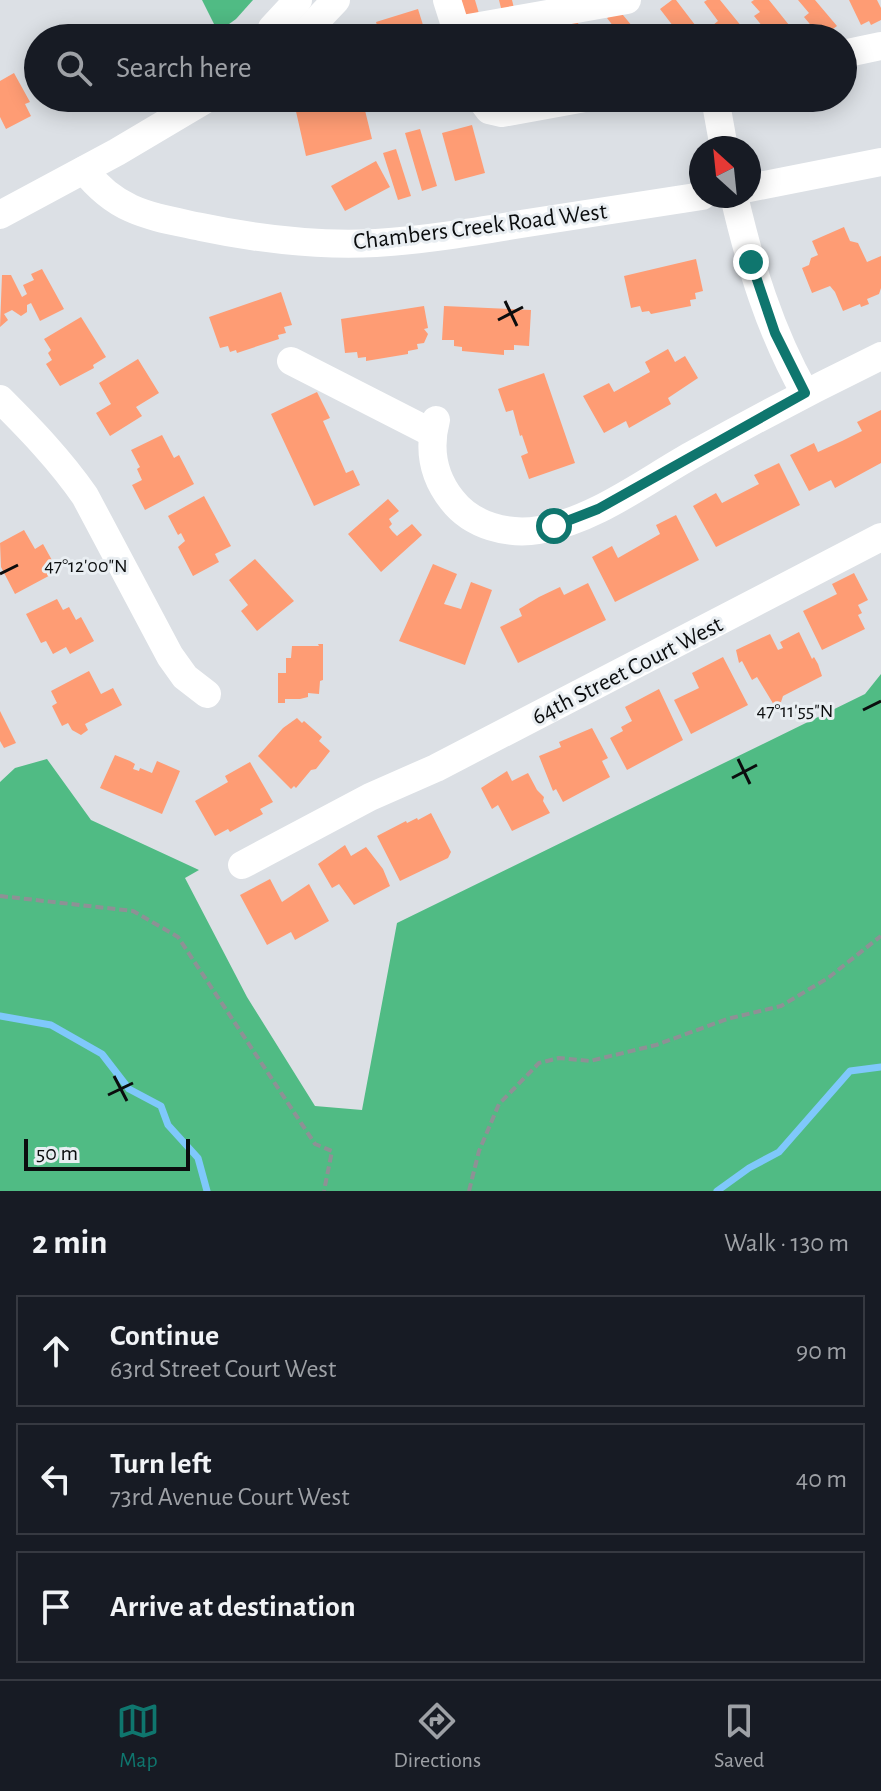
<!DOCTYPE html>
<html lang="en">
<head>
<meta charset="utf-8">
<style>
	:root { --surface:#171b24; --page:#242831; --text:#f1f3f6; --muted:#9ea1a6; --line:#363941; --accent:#0f766e }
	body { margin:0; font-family:"Alegreya Sans",sans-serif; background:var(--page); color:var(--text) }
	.compass { position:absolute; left:689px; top:136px; width:72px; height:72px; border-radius:50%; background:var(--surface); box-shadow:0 4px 20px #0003; rotate:333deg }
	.scale { position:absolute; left:24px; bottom:20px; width:166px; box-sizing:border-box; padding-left:8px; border:4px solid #0b0d0e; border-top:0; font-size:22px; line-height:28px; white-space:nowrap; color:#0b0d0e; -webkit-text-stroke:6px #e9eef2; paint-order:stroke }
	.stop { position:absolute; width:24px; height:24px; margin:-18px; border:6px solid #0f766e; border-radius:50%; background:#fff }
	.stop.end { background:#0f766e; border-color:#fff; box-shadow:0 2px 8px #0008 }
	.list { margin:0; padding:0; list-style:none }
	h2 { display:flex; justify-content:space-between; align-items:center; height:104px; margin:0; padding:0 32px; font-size:34px }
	h2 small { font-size:26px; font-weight:400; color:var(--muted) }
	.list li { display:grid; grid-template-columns:52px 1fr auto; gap:24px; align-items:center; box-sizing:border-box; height:112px; margin:0 16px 16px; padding:0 16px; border:2px solid var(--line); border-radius:0px }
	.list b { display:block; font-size:30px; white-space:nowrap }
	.list p { margin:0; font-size:26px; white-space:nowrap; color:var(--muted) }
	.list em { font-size:26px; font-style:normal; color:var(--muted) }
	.icon { flex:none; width:44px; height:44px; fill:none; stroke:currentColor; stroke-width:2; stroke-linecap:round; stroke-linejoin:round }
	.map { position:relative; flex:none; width:881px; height:1191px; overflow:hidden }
	.search { position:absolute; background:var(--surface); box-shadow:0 4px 20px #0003; left:24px; right:24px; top:24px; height:88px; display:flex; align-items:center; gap:20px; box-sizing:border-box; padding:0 28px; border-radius:44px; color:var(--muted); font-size:30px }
	.sheet { height:488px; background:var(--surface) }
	nav { display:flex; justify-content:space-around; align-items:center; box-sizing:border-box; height:112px; border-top:2px solid var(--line); background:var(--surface); font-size:22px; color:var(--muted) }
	nav a { display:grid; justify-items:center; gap:4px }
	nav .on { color:var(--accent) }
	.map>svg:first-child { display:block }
</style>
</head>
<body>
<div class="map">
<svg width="881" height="1191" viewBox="0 0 881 1191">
	<rect width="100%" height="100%" fill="#dce0e5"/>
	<g fill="#50bb84">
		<polygon points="202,0 253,0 236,19 218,32"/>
		<polygon points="881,674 881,1191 0,1191 0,782 15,768 47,759 91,820 199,870 185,878 247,997 315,1106 362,1110 397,923 865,694"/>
	</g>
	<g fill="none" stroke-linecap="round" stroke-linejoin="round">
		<g stroke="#7fc8fb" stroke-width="7">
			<polyline points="0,1016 51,1025 102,1054 129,1089 161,1106 168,1125 198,1158 207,1191"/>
			<polyline points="717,1191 749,1168 779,1152 850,1071 881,1067"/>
		</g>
	</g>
	<g fill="#fe9c74">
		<polygon points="458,0 475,0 480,17 464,22"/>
		<polygon points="499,0 512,0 514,8 502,12"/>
		<polygon points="672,0 676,0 705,38 676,38 680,35 660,9"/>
		<polygon points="707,0 720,0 751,38 722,38 712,26 718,21 704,2"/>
		<polygon points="754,0 769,0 797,35 793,38 780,38 777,34 772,38 754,16 760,12 751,2"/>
		<polygon points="798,0 815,0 837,26 830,31 827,28 819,35 804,17 809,13"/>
		<polygon points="849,0 877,0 881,8 881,20 871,25 869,21 861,25"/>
		<polygon points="418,9 427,38 381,38 376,22"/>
		<polygon points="618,9 642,38 609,38 617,31 607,18"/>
		<polygon points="572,16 590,38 556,38 551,32"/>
		<polygon points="533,25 544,38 518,38 525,33"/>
		<polygon points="14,73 30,102 25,104 31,116 6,129 0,117 0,81"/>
		<polygon points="293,98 323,98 324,101 336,98 362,98 372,139 306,156"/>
		<polygon points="472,125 485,173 455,181 442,133"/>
		<polygon points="420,129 437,186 422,191 405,133"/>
		<polygon points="396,149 411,196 398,200 383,153"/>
		<polygon points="376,161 390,187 345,211 331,186"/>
		<polygon points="844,227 850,241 858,243 867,262 881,256 881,288 879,294 867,299 869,304 861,307 860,304 843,311 835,292 830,286 812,293 802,268 809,265 811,258 818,255 812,241"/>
		<polygon points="696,259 703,291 695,293 696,299 690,300 691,306 651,314 649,311 642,312 640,306 631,308 624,276"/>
		<polygon points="42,269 64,309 40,321 31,303 27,305 27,312 21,316 12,310 4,314 8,320 0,327 2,275 11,275 22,297 27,294 23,285 34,280 31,274"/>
		<polygon points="281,292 292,325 284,327 286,333 278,335 279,339 237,353 236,350 230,352 228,346 220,348 209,317"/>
		<polygon points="424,306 428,328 424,329 428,334 424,343 417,344 418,349 408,351 408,354 366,361 366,357 358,358 357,352 345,353 341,319"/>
		<polygon points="444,306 531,310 529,346 514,345 514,350 504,350 504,355 462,351 462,347 454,346 454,340 442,340"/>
		<polygon points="81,317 106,357 93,365 94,368 60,386 46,364 52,360 48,353 51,350 44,339"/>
		<polygon points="668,349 675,362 685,356 698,378 668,398 671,404 629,428 626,421 604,433 583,396 609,383 614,392 650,372 645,362"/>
		<polygon points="138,359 159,393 136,407 142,416 110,436 96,413 111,404 99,383"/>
		<polygon points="544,373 575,463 529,479 521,456 528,453 522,435 520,436 513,410 506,412 498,389"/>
		<polygon points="317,392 330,418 323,421 346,473 353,470 360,485 314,506 271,414"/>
		<polygon points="881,410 881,463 835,488 831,480 809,491 790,455 814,443 818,452 842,441 862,431 857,422"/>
		<polygon points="162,435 174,458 179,455 194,484 145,510 132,485 142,480 137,469 140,467 131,450"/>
		<polygon points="779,463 800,505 716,547 693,506 716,493 722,503 759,484 754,475"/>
		<polygon points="204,496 231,546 215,554 219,562 193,576 178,547 185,541 181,533 178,535 168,516"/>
		<polygon points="388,499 399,511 389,519 392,524 389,527 392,531 397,536 412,524 422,535 381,572 348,534"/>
		<polygon points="676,515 699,560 615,602 592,557 612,546 618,558 660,534 656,525"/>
		<polygon points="24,530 35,549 43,544 58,571 15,594 1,567 0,543"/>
		<polygon points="255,559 294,601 257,631 241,611 248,605 229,580"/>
		<polygon points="433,564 457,574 444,604 461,609 471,582 492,590 465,665 399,641"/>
		<polygon points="854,573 868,600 858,605 862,613 858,615 865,629 822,650 803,611 837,594 832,584"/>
		<polygon points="588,583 606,620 518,663 500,627 522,616 519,609 539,597 560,587 564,595"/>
		<polygon points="57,599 63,610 69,607 76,620 81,617 94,641 70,654 66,647 53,654 46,641 41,643 26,614"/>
		<polygon points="799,632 812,659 814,657 818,664 822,676 783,696 781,702 774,705 757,677 752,680 742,661 739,663 736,650 770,634 778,650 783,648 780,642"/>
		<polygon points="318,644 323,644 323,680 320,681 319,694 308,693 308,697 300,699 285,699 285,703 278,703 278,673 286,673 286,658 291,658 292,646 319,646"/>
		<polygon points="723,657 748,705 691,734 674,700 699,688 692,673"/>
		<polygon points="89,671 101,694 113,688 122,705 85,724 88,730 81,735 72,730 68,723 62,726 52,706 57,703 51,691"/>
		<polygon points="659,689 683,740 627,770 610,738 623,731 621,727 632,721 625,707"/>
		<polygon points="0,711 16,743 4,748 0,741"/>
		<polygon points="297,718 302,723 304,721 322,737 319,741 330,751 316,769 311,770 296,788 294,786 291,789 258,756 283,728"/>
		<polygon points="592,728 608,758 602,761 610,777 563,802 556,789 553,791 539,756 561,747 559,742"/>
		<polygon points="115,755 130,761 135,764 133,769 139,771 140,768 152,773 157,761 180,771 162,814 100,788"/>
		<polygon points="250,762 273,802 260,809 263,814 230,832 228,829 215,836 195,801 228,782 225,776"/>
		<polygon points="507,771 512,781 528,773 537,790 544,797 543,801 550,813 512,831 498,805 492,809 481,788"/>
		<polygon points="431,813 451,852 448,858 400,881 377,836 406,821 407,823 417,818 418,820"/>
		<polygon points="345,845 351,856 366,847 383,869 390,886 354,905 339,884 332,888 318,864"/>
		<polygon points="270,879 282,902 309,884 329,921 295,940 291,932 267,945 240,895"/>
	</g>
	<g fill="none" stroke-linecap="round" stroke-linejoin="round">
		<g stroke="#8e9195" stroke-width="4" stroke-dasharray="8 4" stroke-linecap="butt">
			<polyline points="0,896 133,911 178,937 315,1144 332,1151 324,1191"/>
			<polyline points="469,1191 479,1151 499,1104 539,1063 559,1058 590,1061 656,1045 727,1019 781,1006 828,978 881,936"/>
		</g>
		<g stroke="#fff" stroke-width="28">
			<polyline points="447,0 459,38"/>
			<polyline points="457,30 627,0"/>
			<polyline points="268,38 272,28 298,0"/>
			<polyline points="300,38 336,0"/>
			<polyline points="843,54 881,46"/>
			<polyline points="480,98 489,110 502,113 585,98"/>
			<polyline points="715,98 724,148"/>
			<path d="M84 170C118 213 150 216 201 227 258 239 318 246 376 243 425 240 473 232 521 224 581 215 642 205 702 196"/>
			<polyline points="749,188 881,162"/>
			<path d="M734 196C750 265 770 331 805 393"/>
			<polyline points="0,215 117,152 208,98"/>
			<polyline points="291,361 432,433"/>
			<path d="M0 399C31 430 60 460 85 496L170 656 185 677 207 694"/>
			<path d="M436 420C428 450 433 476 452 500 472 526 508 535 539 530 595 520 644 482 692 455 754 420 817 387 881 356"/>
			<polyline points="242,865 370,797 436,768 881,537"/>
		</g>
	</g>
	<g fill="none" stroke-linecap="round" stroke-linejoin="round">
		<polyline stroke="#0f766e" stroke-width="10" points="554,526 598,509 805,393 775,333 751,262"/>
	</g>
	<path fill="none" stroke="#0b0d0e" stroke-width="3" d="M505 301 517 326M498 320 523 307M0 574 18 565M863 710 881 701M738 759 750 784M732 778 757 765M114 1076 127 1101M108 1095 133 1083"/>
	<g text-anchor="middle" stroke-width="6" stroke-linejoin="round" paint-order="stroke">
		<g font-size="24" fill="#0b0d0e" stroke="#e9eef2">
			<text transform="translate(480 226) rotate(-7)" y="8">Chambers Creek Road West</text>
			<text transform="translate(627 670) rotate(-27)" y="8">64th Street Court West</text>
		</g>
	</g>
	<g font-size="20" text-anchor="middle" fill="#0b0d0e" stroke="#e9eef2" stroke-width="6" stroke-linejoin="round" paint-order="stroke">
		<text x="86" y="572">47°12'00"N</text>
		<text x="795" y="717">47°11'55"N</text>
	</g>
</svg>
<svg class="compass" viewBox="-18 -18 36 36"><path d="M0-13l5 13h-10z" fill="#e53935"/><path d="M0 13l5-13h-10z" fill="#9ea1a6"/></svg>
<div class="scale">50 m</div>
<div class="stop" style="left:554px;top:526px"></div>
<div class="stop end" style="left:751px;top:262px"></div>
<div class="search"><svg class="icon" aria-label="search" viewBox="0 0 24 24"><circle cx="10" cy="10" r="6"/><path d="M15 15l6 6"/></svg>Search here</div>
</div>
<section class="sheet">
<h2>2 min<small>Walk · 130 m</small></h2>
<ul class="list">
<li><svg class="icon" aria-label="ahead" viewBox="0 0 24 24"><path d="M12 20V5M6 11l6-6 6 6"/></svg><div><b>Continue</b><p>63rd Street Court West</p></div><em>90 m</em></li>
<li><svg class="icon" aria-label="left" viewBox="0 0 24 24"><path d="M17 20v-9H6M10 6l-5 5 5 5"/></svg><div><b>Turn left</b><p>73rd Avenue Court West</p></div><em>40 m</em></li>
<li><svg class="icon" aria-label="arrive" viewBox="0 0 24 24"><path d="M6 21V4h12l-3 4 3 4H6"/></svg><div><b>Arrive at destination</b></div></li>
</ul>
</section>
<nav>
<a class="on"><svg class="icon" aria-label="map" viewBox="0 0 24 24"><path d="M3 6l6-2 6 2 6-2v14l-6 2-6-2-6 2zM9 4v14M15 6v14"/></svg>Map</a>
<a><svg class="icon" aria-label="directions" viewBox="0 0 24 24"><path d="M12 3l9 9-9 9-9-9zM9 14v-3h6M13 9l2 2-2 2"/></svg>Directions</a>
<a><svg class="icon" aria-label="saved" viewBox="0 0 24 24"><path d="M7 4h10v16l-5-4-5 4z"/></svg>Saved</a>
</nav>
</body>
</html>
